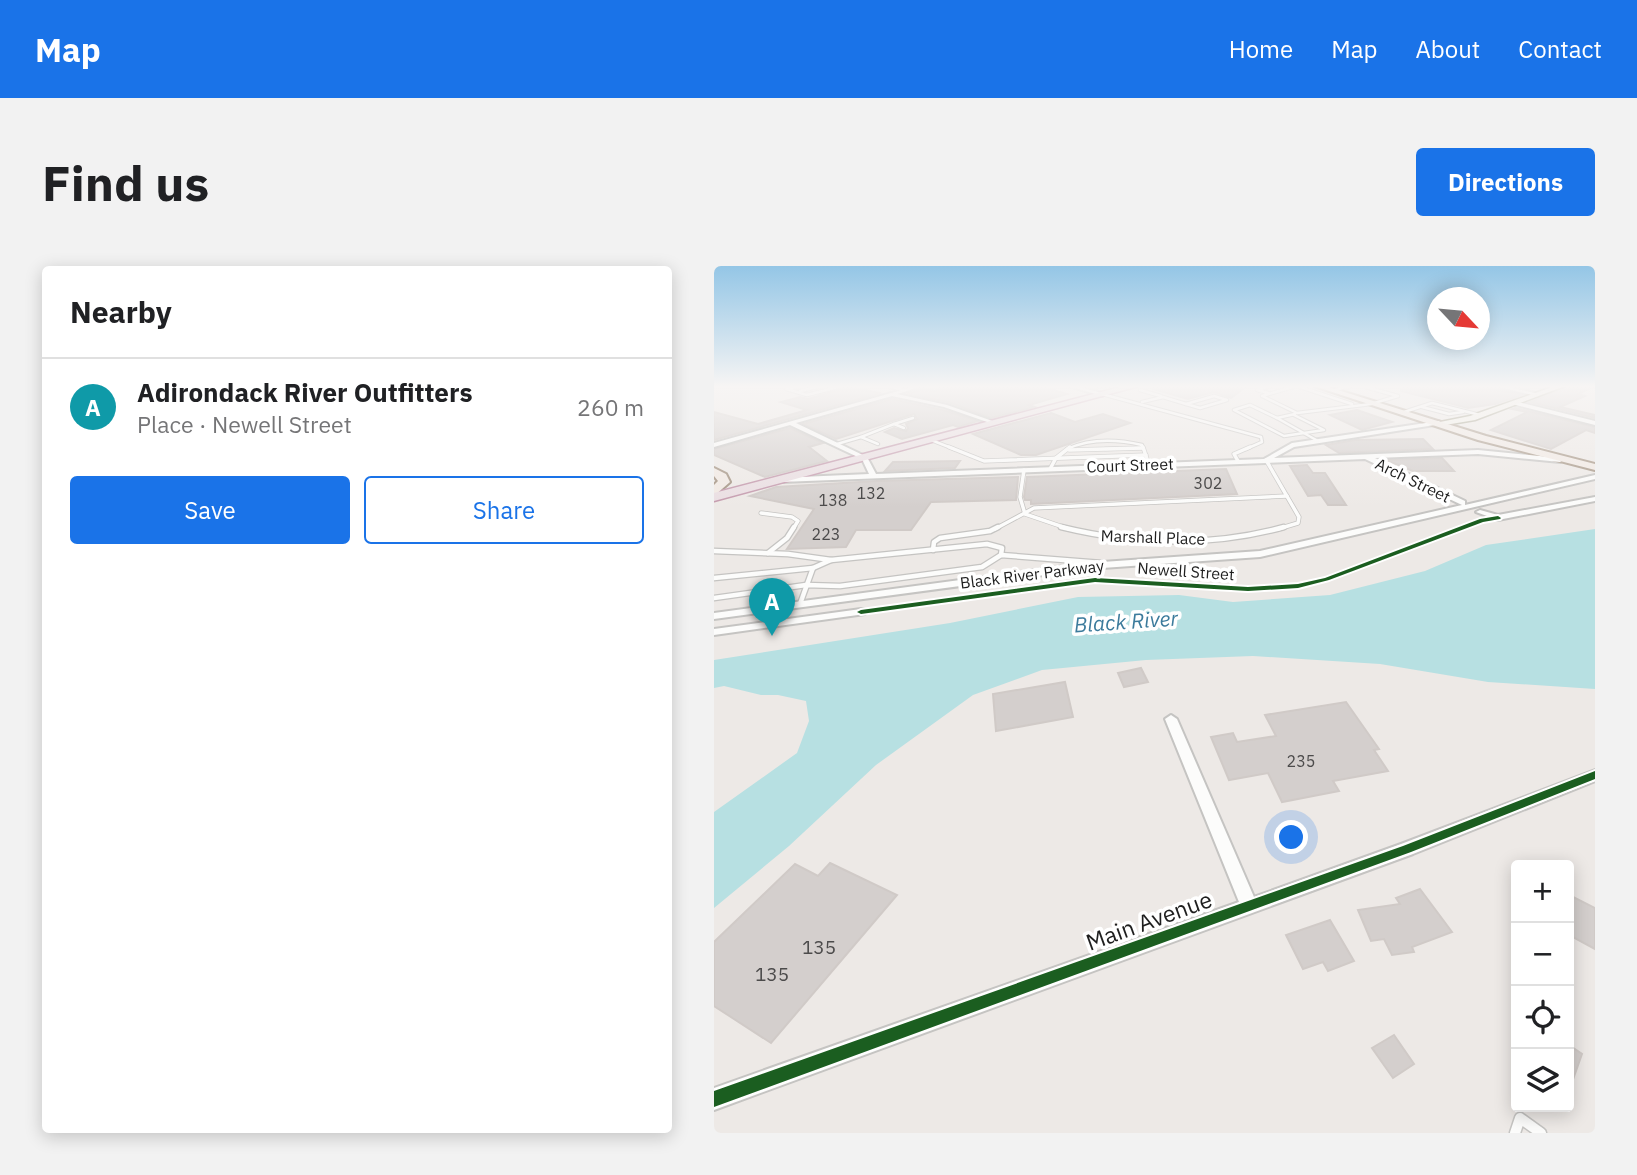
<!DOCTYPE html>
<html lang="en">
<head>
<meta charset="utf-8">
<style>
	:root { --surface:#fff; --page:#f2f2f2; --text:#202124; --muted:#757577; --line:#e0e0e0; --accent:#1a73e8 }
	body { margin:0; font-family:"IBM Plex Sans",sans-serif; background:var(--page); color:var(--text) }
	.controls { position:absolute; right:21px; bottom:21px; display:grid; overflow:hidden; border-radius:7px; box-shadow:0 4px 18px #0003 }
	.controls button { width:63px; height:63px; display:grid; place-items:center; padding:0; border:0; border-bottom:2px solid var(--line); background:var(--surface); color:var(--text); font:35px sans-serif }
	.compass { position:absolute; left:713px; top:21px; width:63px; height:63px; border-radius:50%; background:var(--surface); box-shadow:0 4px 18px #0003; rotate:116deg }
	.you { position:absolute; left:578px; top:572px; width:24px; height:24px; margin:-18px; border:5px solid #fff; border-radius:50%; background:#1a73e8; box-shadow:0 0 0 10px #1a73e833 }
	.badge { display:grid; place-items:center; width:46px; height:46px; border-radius:50%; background:var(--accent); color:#fff; font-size:23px; font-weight:700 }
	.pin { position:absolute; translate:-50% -58px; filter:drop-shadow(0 2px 4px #0008) }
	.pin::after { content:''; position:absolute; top:37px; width:24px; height:21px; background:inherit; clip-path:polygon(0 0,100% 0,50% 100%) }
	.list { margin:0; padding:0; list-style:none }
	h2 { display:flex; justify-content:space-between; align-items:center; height:91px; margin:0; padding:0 28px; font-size:30px }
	h2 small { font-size:23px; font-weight:400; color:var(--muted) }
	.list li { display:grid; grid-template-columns:46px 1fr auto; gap:21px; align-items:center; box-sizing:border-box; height:98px; padding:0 28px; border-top:2px solid var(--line) }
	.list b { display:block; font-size:26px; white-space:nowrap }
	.list p { margin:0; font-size:23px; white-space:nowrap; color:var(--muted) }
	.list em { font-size:23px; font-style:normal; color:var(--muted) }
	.actions { display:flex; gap:14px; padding:21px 28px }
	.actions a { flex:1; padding:16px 0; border:2px solid var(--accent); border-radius:7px; text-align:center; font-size:24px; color:var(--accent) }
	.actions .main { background:var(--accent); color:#fff }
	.icon { flex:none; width:38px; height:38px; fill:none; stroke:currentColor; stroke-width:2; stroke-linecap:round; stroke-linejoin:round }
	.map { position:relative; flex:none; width:881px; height:867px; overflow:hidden; border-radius:7px }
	header { display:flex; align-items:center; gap:42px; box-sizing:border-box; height:98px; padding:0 35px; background:var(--accent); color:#fff }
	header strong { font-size:33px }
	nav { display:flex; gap:38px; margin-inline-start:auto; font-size:24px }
	.intro { display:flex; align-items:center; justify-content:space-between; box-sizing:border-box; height:168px; padding:0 42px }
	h1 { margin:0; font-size:49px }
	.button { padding:18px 32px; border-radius:7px; background:var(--accent); color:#fff; font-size:24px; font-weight:700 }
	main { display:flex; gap:42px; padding:0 42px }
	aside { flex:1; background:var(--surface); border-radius:7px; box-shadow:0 4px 18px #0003 }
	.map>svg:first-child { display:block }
</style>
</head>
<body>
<header>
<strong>Map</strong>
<nav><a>Home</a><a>Map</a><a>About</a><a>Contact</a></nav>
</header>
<div class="intro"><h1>Find us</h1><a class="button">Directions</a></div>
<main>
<aside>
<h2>Nearby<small></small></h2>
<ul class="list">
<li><span class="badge" style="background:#0f9aa8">A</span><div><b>Adirondack River Outfitters</b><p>Place · Newell Street</p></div><em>260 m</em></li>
</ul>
<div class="actions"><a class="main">Save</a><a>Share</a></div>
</aside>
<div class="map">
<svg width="881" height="867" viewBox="0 0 881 867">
	<rect width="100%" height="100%" fill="#ede9e6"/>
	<polygon fill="#b7e0e2" points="881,263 881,423 774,416 666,398 539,390 432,394 328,404 259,429 162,499 75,580 0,642 0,546 83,487 95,455 92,435 64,429 47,429 10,420 0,422 0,394 236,357 364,331 465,329 519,336 616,329 711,305 772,279"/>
	<g fill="#d4cfcd" stroke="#d0cac7" stroke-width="2">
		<polygon points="223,120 326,120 353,128 315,139 321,141 277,152 234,136 193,128 209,123 222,125"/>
		<polygon points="439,120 533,120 517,132 500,126 474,133 439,123"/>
		<polygon points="688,120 778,120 780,123 808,129 781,138 754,142 687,125"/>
		<polygon points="854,120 881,120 864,128 871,130 846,141 881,149 881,152 816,136"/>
		<polygon points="134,121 167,127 0,174 0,146 44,158 93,144 67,136 86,131 94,133"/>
		<polygon points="178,133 229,144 264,155 244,161 239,159 188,173 171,166 180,162 192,165 194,162 192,158 203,153 200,148 122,173 89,158"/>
		<polygon points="801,142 881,161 881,167 872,164 837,183 777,164 813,146 798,143"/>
		<polygon points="643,144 678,156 648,164 616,149"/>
		<polygon points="337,147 361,156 389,148 416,157 322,189 307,189 259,168"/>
		<polygon points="76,162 109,177 95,181 113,195 51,211 0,189 0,183"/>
		<polygon points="709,173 719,183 625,187 612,179 641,174"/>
		<polygon points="728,192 740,205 699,205 672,194"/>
		<polygon points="246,195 241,202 171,205 179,196"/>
		<polygon points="593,199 599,207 611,207 632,239 614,239 607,229 594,230 576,200"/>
		<polygon points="512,203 523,228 317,238 317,234 311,234 310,231 313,211"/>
		<polygon points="304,211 302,234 217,236 197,264 142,264 132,281 73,283 100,243 36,230 62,221 163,215"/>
		<polygon points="427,402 434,416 410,421 404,407"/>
		<polygon points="351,416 359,451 282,465 279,428"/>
		<polygon points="632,436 665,483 660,484 674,505 619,515 625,525 568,536 554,507 515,514 497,471 519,467 523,476 562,470 551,449"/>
		<polygon points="116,597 183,629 57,777 0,740 0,676 81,598 104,610"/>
		<polygon points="706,623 738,666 698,681 700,686 678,689 670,673 657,675 644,644 686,638 682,632"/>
		<polygon points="859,631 881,642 881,683 855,669 855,646"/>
		<polygon points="616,654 640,695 614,705 609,696 589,703 572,669"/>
		<polygon points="680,769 700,798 679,812 658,782"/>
		<polygon points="855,779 868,788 856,822 855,821"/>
	</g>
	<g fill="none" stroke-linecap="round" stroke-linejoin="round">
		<defs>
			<g id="lane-far3">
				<polyline points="86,120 72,123 93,129 128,120"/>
				<polyline points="172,120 190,124"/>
				<polyline points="385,120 395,120"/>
				<polyline points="582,120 548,130 583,147 657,138 684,130 648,120"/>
				<polyline points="583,120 638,138"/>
				<polyline points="426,124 447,130"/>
				<polyline points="86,125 107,120"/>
				<polyline points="554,127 543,124 557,120"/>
				<polyline points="388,128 547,171 548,176 532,183"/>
				<polygon points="500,130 513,134 486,142 472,138"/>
				<polyline points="428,136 449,131 472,138"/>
				<polyline points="708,141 735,148 749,146"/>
				<polyline points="690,146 718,137 766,149"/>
				<polyline points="581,148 563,152 604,175"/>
				<polyline points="563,152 536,139 520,144 570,170 610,164 580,149"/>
				<polyline points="180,158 199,152"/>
				<polyline points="147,171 180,158 190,162"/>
				<polyline points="217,174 240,183"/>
				<polyline points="123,178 147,171 164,178"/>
				<path d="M353 183C377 172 402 173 428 179L429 183"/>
				<polyline points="391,183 428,182"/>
			</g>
			<g id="lane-far2">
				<polyline points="235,181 270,195 432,189"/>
				<polyline points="429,181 435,199"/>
				<polyline points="355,184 428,182"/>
				<polyline points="552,194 585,251 584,257 564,263"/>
				<polyline points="524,195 520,188 536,181"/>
				<polyline points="336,203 342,192 356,181"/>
				<polyline points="310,204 306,231 311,248 355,263"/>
				<polyline points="47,247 78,251 84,255 79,263"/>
				<polyline points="281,263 320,242 573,230"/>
			</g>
			<g id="lane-far1">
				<path d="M347 261C421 279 497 281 570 261"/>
				<polyline points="219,284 220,276 226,272 276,265 284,261"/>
				<polyline points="0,285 74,288 117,294"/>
				<polyline points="54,287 73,272 80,261"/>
				<polyline points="0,312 99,302"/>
				<polyline points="0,332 92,319 126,320 268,301 287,289 388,297"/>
				<polyline points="86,338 99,302 117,294 273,278 288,282 287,289"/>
			</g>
			<polyline id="lane" points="801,867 806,852 827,867"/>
			<g id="street">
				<polygon points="202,120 209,120 183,128 233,139 284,157 279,158 230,141 178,130 82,157 153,191 162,208 550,193 578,177 725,155 727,158 580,181 560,192 764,184 846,192 849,194 846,196 764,188 661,192 751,235 751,239 881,209 881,213 546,291 374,303 0,353 0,347 374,297 546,285 748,239 651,193 67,216 63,214 64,212 155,208 148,193 76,159 0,181 0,177"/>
				<polygon points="355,120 363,120 391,128 388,130"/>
				<polygon points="630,120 638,120 620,126 617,124"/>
				<polygon points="781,120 790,120 826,128 823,130"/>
				<polygon points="800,135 881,155 881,159 798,138"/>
				<polygon points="881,231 881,235 784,254 762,246 766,244 784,249"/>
				<polygon points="147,343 151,344 151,348 0,369 0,363"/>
				<polygon points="457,449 463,453 540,631 687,578 881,504 881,515 699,588 0,844 0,822 525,636 451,453"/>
			</g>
			<polygon id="secondary" points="841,120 851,120 761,154 725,160 721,157 756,150"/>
			<g id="primary">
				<polygon points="600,120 611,120 772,170 881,198 881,204 764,174"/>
				<polygon points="0,202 12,208 16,216 0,230 0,219 4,215 0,210"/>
			</g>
			<polygon id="highway" points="410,120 425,120 0,235 0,227"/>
		</defs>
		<use href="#lane-far3" stroke="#c5c4c2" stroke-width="4.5"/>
		<use href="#lane-far2" stroke="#c5c4c2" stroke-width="5"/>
		<use href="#lane-far1" stroke="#c5c4c2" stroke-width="7"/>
		<use href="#lane" stroke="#c5c4c2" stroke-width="13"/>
		<use href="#street" stroke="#c5c4c2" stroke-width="4"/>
		<use href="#secondary" stroke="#98957d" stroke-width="3"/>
		<use href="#primary" stroke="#a39382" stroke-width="4"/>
		<use href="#highway" stroke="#c49aad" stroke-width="3"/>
		<use href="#lane-far3" stroke="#fcfcfb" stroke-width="2.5"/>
		<use href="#lane-far2" stroke="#fcfcfb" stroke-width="3.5"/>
		<use href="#lane-far1" stroke="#fcfcfb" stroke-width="4.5"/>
		<use href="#lane" stroke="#fcfcfb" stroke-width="10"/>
		<use href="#street" fill="#fcfcfb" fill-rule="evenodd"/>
		<use href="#secondary" fill="#f4f2ea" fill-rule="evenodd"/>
		<use href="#primary" fill="#f1e9e3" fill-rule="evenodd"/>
		<use href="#highway" fill="#eadee2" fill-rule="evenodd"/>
		<defs>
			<g id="cycleway">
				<polygon points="784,250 787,252 786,253 769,256 615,314 584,322 534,325 381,316 147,348 143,346 147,344 381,312 534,321 584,318 611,312 766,253"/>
				<polygon points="881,505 881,513 697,586 0,841 0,825 689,580"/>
			</g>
		</defs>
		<use href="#cycleway" stroke="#fff" stroke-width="4"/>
		<use href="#cycleway" fill="#1b5e20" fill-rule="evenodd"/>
	</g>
	<linearGradient id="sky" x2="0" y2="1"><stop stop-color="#94c6e6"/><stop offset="0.5" stop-color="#f7f5f4"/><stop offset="1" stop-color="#f7f5f4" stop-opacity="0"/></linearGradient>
	<rect width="881" height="241" fill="url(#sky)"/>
	<g text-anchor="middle" stroke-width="7" stroke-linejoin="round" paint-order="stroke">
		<g font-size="16" fill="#1e1e1e" stroke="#fff">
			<text transform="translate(416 199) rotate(-2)" y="6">Court Street</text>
			<text transform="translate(699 214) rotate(26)" y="6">Arch Street</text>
			<text transform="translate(439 271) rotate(2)" y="6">Marshall Place</text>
			<text transform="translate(472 305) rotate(4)" y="6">Newell Street</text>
			<text transform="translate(318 308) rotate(-7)" y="6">Black River Parkway</text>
		</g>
		<g font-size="16" fill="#4c4b4b">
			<text x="494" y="223">302</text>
			<text x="157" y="233">132</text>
			<text x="119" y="240">138</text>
			<text x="112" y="274">223</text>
			<text x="587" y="501">235</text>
		</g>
		<g font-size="19" fill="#4c4b4b">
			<text x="105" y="688">135</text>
			<text x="58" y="715">135</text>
		</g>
		<g font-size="21" font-style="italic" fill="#3c7b9c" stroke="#fff">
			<text transform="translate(412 356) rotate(-4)" y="7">Black River</text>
		</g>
		<g font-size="23" fill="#1e1e1e" stroke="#fff">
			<text transform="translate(435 655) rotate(-20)" y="8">Main Avenue</text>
		</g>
	</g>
</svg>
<div class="controls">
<button>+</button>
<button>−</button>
<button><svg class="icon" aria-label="locate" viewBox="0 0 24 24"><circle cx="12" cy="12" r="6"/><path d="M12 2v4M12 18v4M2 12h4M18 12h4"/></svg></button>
<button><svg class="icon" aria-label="layers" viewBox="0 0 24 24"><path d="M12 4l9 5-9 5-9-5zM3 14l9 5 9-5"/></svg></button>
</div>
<svg class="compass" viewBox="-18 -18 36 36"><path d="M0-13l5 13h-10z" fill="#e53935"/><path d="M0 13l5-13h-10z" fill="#757577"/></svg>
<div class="you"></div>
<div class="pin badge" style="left:58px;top:370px;background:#0f9aa8">A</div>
</div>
</main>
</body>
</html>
